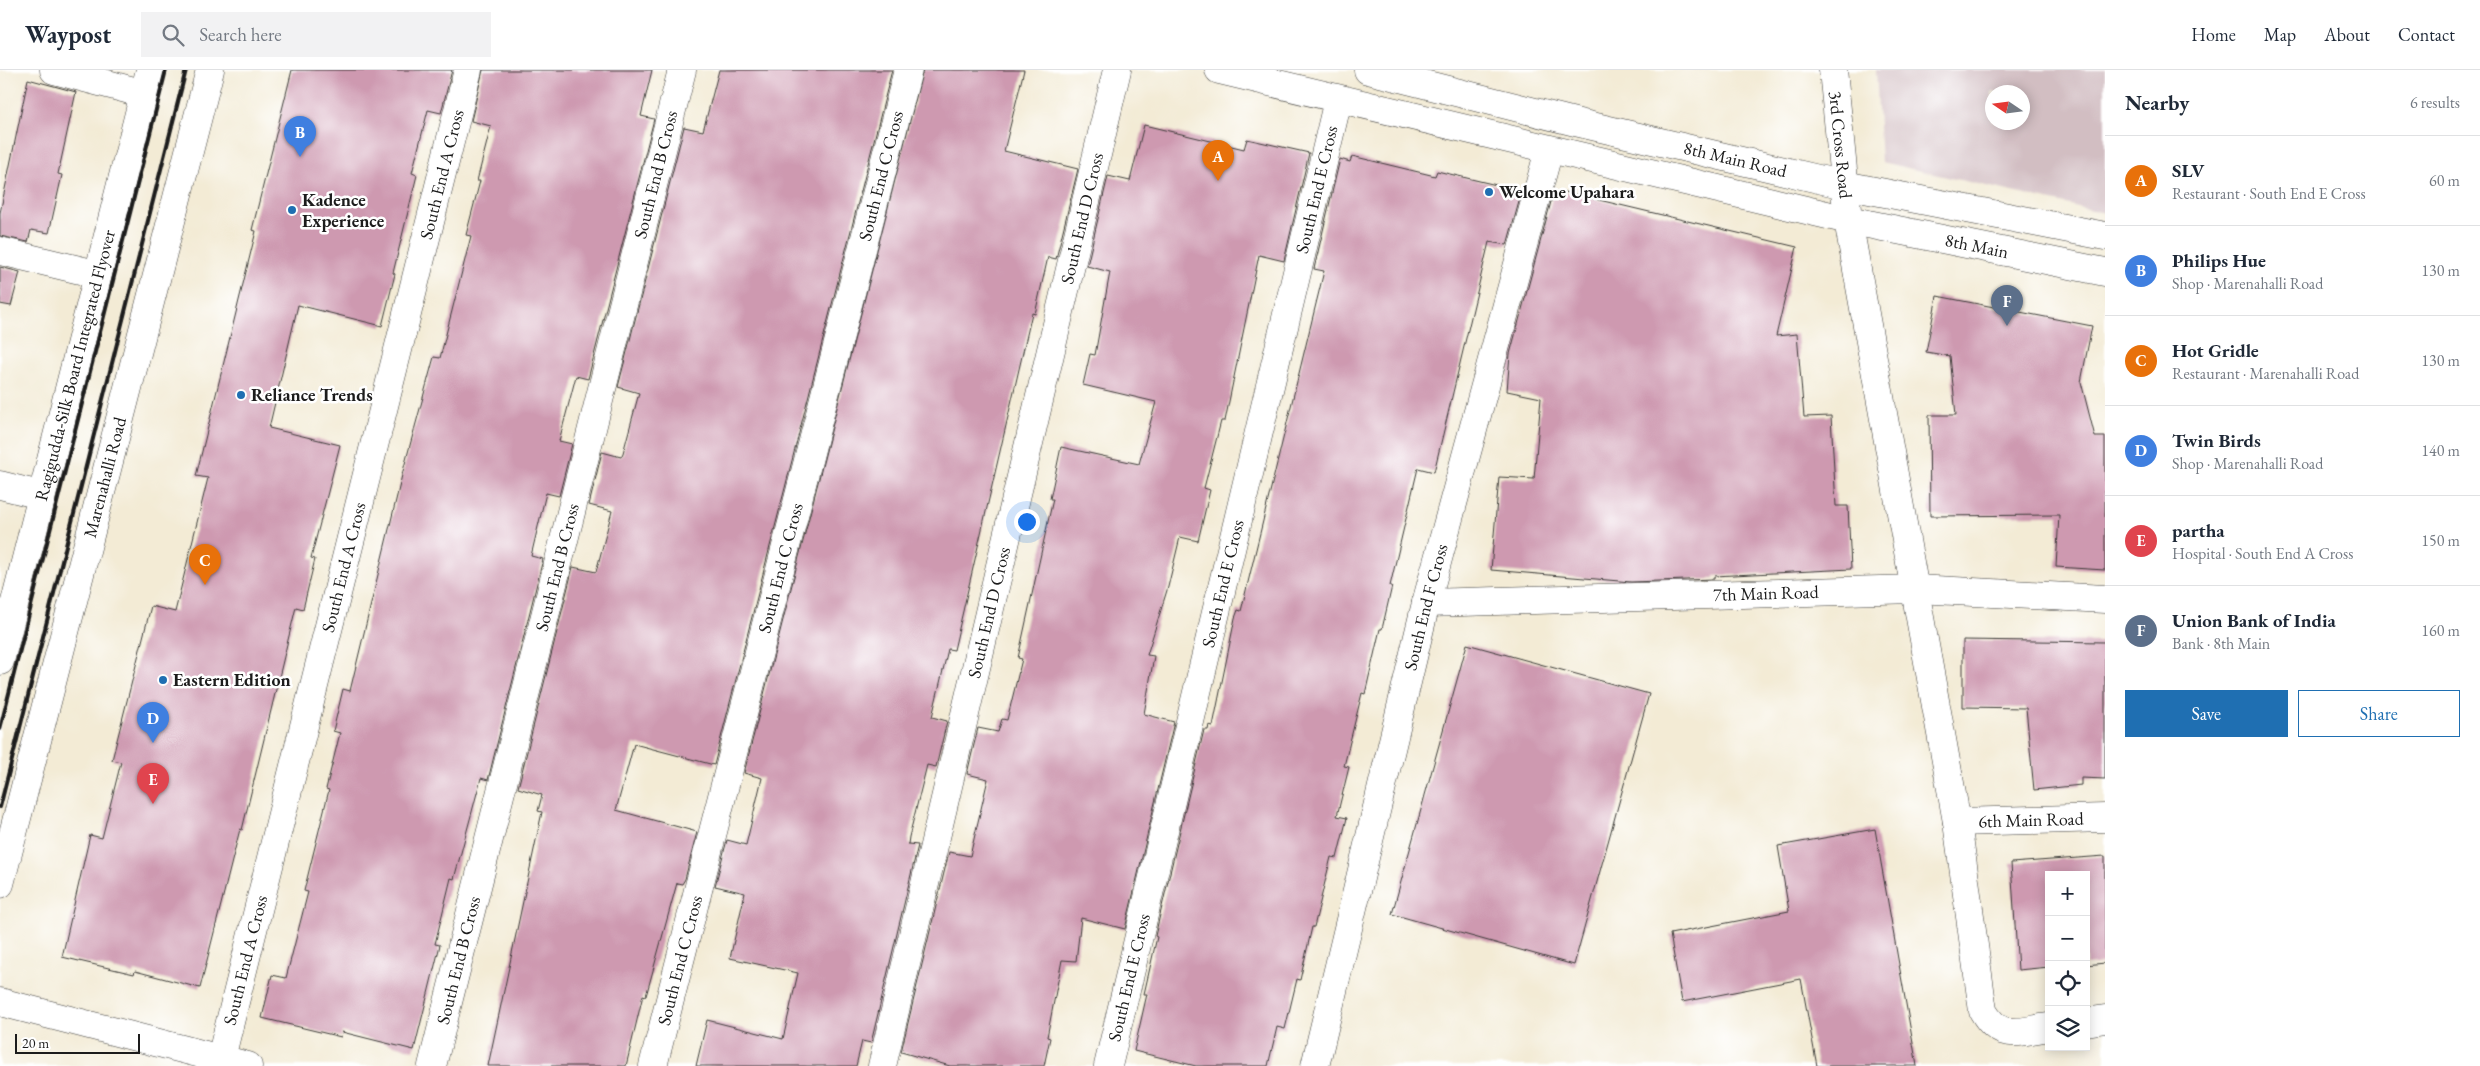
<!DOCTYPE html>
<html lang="en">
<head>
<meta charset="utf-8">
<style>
	:root { --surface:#fff; --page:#f2f2f3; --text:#1f2937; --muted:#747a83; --line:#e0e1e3; --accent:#1f6fb2 }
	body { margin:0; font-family:"EB Garamond",serif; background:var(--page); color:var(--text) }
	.controls { position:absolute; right:15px; bottom:15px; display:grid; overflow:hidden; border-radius:0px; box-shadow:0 2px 12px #0003 }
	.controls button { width:45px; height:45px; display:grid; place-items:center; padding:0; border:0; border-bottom:1px solid var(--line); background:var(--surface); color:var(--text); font:25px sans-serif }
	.compass { position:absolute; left:1985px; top:15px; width:45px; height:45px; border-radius:50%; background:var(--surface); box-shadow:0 2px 12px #0003; rotate:283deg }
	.scale { position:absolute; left:15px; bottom:12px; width:125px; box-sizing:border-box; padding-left:5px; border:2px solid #1c1c1c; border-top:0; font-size:14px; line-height:18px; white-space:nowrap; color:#1c1c1c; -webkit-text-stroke:4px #fff; paint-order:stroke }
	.you { position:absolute; left:1026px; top:451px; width:18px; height:18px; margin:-12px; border:4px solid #fff; border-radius:50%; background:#1a73e8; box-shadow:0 0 0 8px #1a73e833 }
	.badge { display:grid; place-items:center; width:32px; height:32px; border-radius:50%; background:var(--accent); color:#fff; font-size:16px; font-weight:700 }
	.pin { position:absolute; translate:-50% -41px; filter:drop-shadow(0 1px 2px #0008) }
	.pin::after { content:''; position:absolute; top:26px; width:18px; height:15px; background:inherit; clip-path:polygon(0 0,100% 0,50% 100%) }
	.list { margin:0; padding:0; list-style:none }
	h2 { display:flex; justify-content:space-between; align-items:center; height:65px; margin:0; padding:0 20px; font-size:21px }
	h2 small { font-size:16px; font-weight:400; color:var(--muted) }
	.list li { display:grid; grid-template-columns:32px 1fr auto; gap:15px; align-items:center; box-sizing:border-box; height:90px; padding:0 20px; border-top:1px solid var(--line) }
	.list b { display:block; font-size:19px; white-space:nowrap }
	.list p { margin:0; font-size:16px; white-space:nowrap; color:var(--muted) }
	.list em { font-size:16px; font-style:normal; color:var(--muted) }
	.actions { display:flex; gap:10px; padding:15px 20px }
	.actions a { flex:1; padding:11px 0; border:1px solid var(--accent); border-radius:0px; text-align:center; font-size:18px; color:var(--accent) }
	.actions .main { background:var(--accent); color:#fff }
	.icon { flex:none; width:28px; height:28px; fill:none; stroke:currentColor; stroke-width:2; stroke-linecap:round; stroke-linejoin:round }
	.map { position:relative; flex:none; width:2105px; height:996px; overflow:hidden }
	header { display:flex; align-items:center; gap:30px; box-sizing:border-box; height:70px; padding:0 25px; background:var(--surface); border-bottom:1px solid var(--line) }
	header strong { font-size:24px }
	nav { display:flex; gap:28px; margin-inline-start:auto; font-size:18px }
	.search { width:350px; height:45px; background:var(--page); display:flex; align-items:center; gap:12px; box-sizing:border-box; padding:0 18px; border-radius:0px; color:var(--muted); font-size:19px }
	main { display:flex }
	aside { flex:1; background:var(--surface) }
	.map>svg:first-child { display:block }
</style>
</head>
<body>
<header>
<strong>Waypost</strong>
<div class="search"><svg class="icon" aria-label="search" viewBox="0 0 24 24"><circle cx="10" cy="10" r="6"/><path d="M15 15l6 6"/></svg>Search here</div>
<nav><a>Home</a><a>Map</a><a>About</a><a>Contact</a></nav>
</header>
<main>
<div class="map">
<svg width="2105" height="996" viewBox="0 0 2105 996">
	<rect width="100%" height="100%" fill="#fff"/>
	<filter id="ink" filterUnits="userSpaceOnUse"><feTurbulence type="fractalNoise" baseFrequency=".02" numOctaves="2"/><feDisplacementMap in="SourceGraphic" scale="10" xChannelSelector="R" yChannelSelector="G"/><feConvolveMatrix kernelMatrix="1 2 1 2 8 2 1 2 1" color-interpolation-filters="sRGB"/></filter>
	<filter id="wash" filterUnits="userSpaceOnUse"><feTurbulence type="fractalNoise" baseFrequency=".0096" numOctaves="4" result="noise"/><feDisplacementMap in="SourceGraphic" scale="20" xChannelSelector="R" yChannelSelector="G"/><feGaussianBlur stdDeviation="1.12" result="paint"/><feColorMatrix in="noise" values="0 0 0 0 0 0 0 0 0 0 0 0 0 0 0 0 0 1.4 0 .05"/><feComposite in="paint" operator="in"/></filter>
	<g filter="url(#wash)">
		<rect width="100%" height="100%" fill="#f3ebd5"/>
		<path fill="#d2bec2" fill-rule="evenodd" d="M1876 0H2105V143L1881 92ZM1992 22H2022V52H1992Z"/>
		<g id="blocks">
			<g fill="#ce99b0">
				<polygon points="292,0 452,0 441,43 428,40 412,103 417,105 393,203 395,204 382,256 298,235 269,358 340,375 311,488 315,489 303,539 296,537 242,760 240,759 200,918 135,901 134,904 62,887 90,765 102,768 121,692 112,690 151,536 175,542 208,408 196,406 256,161 252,160"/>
				<polygon points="483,0 652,0 641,46 654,49 588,309 576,306 559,371 572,374 559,426 546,423 531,486 543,489 488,710 481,708 454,809 451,808 435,874 440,875 414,980 342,962 341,967 262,948 272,905 286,908 308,822 304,821 329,720 326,719 340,663 333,661 343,619 350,621 403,401 434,287 440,288 471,166 466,165 480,111 477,111 491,56 471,51"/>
				<polygon points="719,0 892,0 714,695 634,674 616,740 697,762 685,809 682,814 677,813 646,926 643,925 626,996 488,996 542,742 538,741 542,725 518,718 573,497 596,502 612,441 589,435 602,382 621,387 623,383 639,323 618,317 684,57 703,61"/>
				<polygon points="923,0 1024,0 1004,81 1078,99 1056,189 1048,187 1035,244 1032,243 954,580 948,579 932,647 947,651 936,697 927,695 909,767 908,774 918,775 871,973 862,971 856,996 696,996 707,950 783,969 798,903 730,888 745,823 715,816 727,770 746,775 762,708 744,703"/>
				<polygon points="28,9 76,22 58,104 62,105 49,163 31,160 28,172 0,166 0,143"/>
				<polygon points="1144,55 1244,79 1247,69 1309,83 1284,191 1259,185 1225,351 1221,351 1204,418 1210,420 1198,471 1180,467 1168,517 1147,585 1154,586 1144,644 1174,652 1125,859 1081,848 1076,891 1062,890 1047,967 1050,968 1044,996 950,996 901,982 949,782 970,786 988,709 967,704 978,658 998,662 1002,649 1007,650 1022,589 1018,588 1053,429 1050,429 1061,377 1139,394 1156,332 1083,315 1090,284 1095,285 1110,202 1087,196 1108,106 1130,111"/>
				<polygon points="1352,86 1435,106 1437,101 1522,121 1507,175 1489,172 1434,402 1418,398 1390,516 1392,516 1382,559 1380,559 1365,624 1362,623 1344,696 1349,697 1337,746 1347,748 1337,788 1331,787 1314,857 1312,857 1300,910 1297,909 1285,959 1277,957 1268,996 1196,996 1134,981 1147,924 1144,924 1157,867 1155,866 1204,660 1208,660 1209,655 1213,656 1235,548 1238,540 1241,541 1324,201 1314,199 1340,89 1350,92"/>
				<polygon points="1561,121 1797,177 1776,266 1797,264 1804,347 1831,346 1836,436 1848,436 1851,499 1714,506 1714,509 1631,512 1491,500 1499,407 1534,409 1541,328 1507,321 1510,284 1552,128 1559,129"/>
				<polygon points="0,197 20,202 11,236 0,234"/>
				<polygon points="1937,226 2092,256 2081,312 2095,367 2105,367 2105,500 2056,497 2059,445 1930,446 1929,345 1956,345 1950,286 1926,282"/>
				<polygon points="1963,570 2105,572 2105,709 2081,708 2081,715 2034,720 2026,638 1963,637"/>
				<polygon points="1467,574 1649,624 1574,895 1392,844"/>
				<polygon points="1875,759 1917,996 1817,996 1801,909 1682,932 1670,864 1789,841 1778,776"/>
				<polygon points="2105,786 2105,893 2086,895 2086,805 2049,805 2049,897 2018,900 2011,793"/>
			</g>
		</g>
	</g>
	<g filter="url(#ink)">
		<use href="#blocks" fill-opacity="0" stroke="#3c3b38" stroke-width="1"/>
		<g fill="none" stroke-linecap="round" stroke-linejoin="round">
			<defs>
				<g id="minor">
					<polyline points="54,0 130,20"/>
					<path id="s1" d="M1833 0 1848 150 1957 752 1983 941C2001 972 2018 961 2049 957"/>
					<polyline points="0,181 84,201"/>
					<polyline points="0,415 28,422"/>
					<path id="s2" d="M1426 533 1916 519 2105 529"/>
					<path id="s3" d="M1957 752 2105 748"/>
					<polyline points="0,932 248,996"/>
					<polyline points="2086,952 2105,949"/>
					<path id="s4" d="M219 996 468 0"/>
					<path id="s5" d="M432 996 682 0"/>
					<path id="s6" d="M653 996 908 0"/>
					<path id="s7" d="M882 996 1117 0"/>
					<path id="s8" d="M1108 996 1338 30"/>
					<path id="s9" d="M1315 996 1426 533 1549 80"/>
				</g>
				<g id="major">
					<path id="s10" d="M1219 0 1848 150 2105 202"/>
					<path id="s11" d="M1368 0 1575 52 1844 115 2105 166"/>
					<path id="s12" d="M0 591 150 0"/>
					<path id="s13" d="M0 814 210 0"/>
				</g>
			</defs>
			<use href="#minor" stroke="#3c3b38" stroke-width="29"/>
			<use href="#major" stroke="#3c3b38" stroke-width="29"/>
			<use href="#minor" stroke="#fff" stroke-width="28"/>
			<use href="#major" stroke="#fff" stroke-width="28"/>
			<g stroke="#1c1c1c" stroke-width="4">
				<polyline points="0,659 166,0"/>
				<polyline points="0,737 186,0"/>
			</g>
		</g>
	</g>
	<g fill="#1f6fb2" stroke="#fff" stroke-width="2">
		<circle cx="1489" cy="122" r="5"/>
		<circle cx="292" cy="140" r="5"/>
		<circle cx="241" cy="325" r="5"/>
		<circle cx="163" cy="610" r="5"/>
	</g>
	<g text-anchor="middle" stroke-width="5" stroke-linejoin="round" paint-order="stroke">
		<g font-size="18" fill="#1c1c1c" stroke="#fff">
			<text dy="6" stroke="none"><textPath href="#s1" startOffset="75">3rd Cross Road</textPath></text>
			<text dy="6" stroke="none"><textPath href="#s11" startOffset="378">8th Main Road</textPath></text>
			<text dy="6" stroke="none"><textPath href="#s4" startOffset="919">South End A Cross</textPath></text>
			<text dy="6" stroke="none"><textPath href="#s5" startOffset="919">South End B Cross</textPath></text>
			<text dy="6" stroke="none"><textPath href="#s6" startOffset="919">South End C Cross</textPath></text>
			<text dy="6" stroke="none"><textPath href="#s8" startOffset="901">South End E Cross</textPath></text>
			<text dy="6" stroke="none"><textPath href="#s7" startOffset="871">South End D Cross</textPath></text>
			<text dy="6" stroke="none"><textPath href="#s10" startOffset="778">8th Main</textPath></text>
			<text dy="6" stroke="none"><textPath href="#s12" startOffset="305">Ragigudda-Silk Board Integrated Flyover</textPath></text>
			<text dy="6" stroke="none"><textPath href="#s13" startOffset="420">Marenahalli Road</textPath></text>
			<text dy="6" stroke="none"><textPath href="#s4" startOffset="514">South End A Cross</textPath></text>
			<text dy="6" stroke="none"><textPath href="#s5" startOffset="514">South End B Cross</textPath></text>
			<text dy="6" stroke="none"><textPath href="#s6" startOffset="514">South End C Cross</textPath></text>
			<text dy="6" stroke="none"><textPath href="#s8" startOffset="496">South End E Cross</textPath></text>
			<text dy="6" stroke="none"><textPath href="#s2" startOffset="340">7th Main Road</textPath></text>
			<text dy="6" stroke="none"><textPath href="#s9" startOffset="472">South End F Cross</textPath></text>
			<text dy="6" stroke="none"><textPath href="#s7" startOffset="466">South End D Cross</textPath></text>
			<text dy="6" stroke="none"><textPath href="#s3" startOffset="74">6th Main Road</textPath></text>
			<text dy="6" stroke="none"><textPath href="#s6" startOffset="109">South End C Cross</textPath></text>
			<text dy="6" stroke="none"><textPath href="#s4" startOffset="109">South End A Cross</textPath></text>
			<text dy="6" stroke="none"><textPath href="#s5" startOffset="109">South End B Cross</textPath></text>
			<text dy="6" stroke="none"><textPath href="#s8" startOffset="91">South End E Cross</textPath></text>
		</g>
		<g font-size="18" font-weight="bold" fill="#1c1c1c" stroke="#fff" text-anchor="start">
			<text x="1499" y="128">Welcome Upahara</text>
			<text x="302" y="136">Kadence<tspan x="302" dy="21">Experience</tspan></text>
			<text x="251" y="331">Reliance Trends</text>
			<text x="173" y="616">Eastern Edition</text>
		</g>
	</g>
</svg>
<div class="controls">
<button>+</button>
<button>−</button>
<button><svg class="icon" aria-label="locate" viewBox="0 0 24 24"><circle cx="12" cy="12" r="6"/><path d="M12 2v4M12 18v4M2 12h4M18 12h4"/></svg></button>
<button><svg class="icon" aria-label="layers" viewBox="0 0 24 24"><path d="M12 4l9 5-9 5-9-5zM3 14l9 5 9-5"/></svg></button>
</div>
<svg class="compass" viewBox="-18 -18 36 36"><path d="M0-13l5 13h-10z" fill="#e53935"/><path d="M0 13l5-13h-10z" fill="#747a83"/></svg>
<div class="scale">20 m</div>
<div class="you"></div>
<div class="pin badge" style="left:1218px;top:111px;background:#e8710a">A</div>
<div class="pin badge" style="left:300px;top:87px;background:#3f7fe0">B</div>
<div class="pin badge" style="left:205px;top:515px;background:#e8710a">C</div>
<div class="pin badge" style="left:153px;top:673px;background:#3f7fe0">D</div>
<div class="pin badge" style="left:153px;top:734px;background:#e0444e">E</div>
<div class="pin badge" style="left:2007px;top:256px;background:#5c6f8a">F</div>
</div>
<aside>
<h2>Nearby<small>6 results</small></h2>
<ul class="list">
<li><span class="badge" style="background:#e8710a">A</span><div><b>SLV</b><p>Restaurant · South End E Cross</p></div><em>60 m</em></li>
<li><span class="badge" style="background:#3f7fe0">B</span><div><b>Philips Hue</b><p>Shop · Marenahalli Road</p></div><em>130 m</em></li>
<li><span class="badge" style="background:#e8710a">C</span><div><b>Hot Gridle</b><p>Restaurant · Marenahalli Road</p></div><em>130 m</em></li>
<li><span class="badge" style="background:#3f7fe0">D</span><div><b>Twin Birds</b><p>Shop · Marenahalli Road</p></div><em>140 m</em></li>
<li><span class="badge" style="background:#e0444e">E</span><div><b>partha</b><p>Hospital · South End A Cross</p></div><em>150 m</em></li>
<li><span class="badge" style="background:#5c6f8a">F</span><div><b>Union Bank of India</b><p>Bank · 8th Main</p></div><em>160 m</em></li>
</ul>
<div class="actions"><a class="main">Save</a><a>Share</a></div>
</aside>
</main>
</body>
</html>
